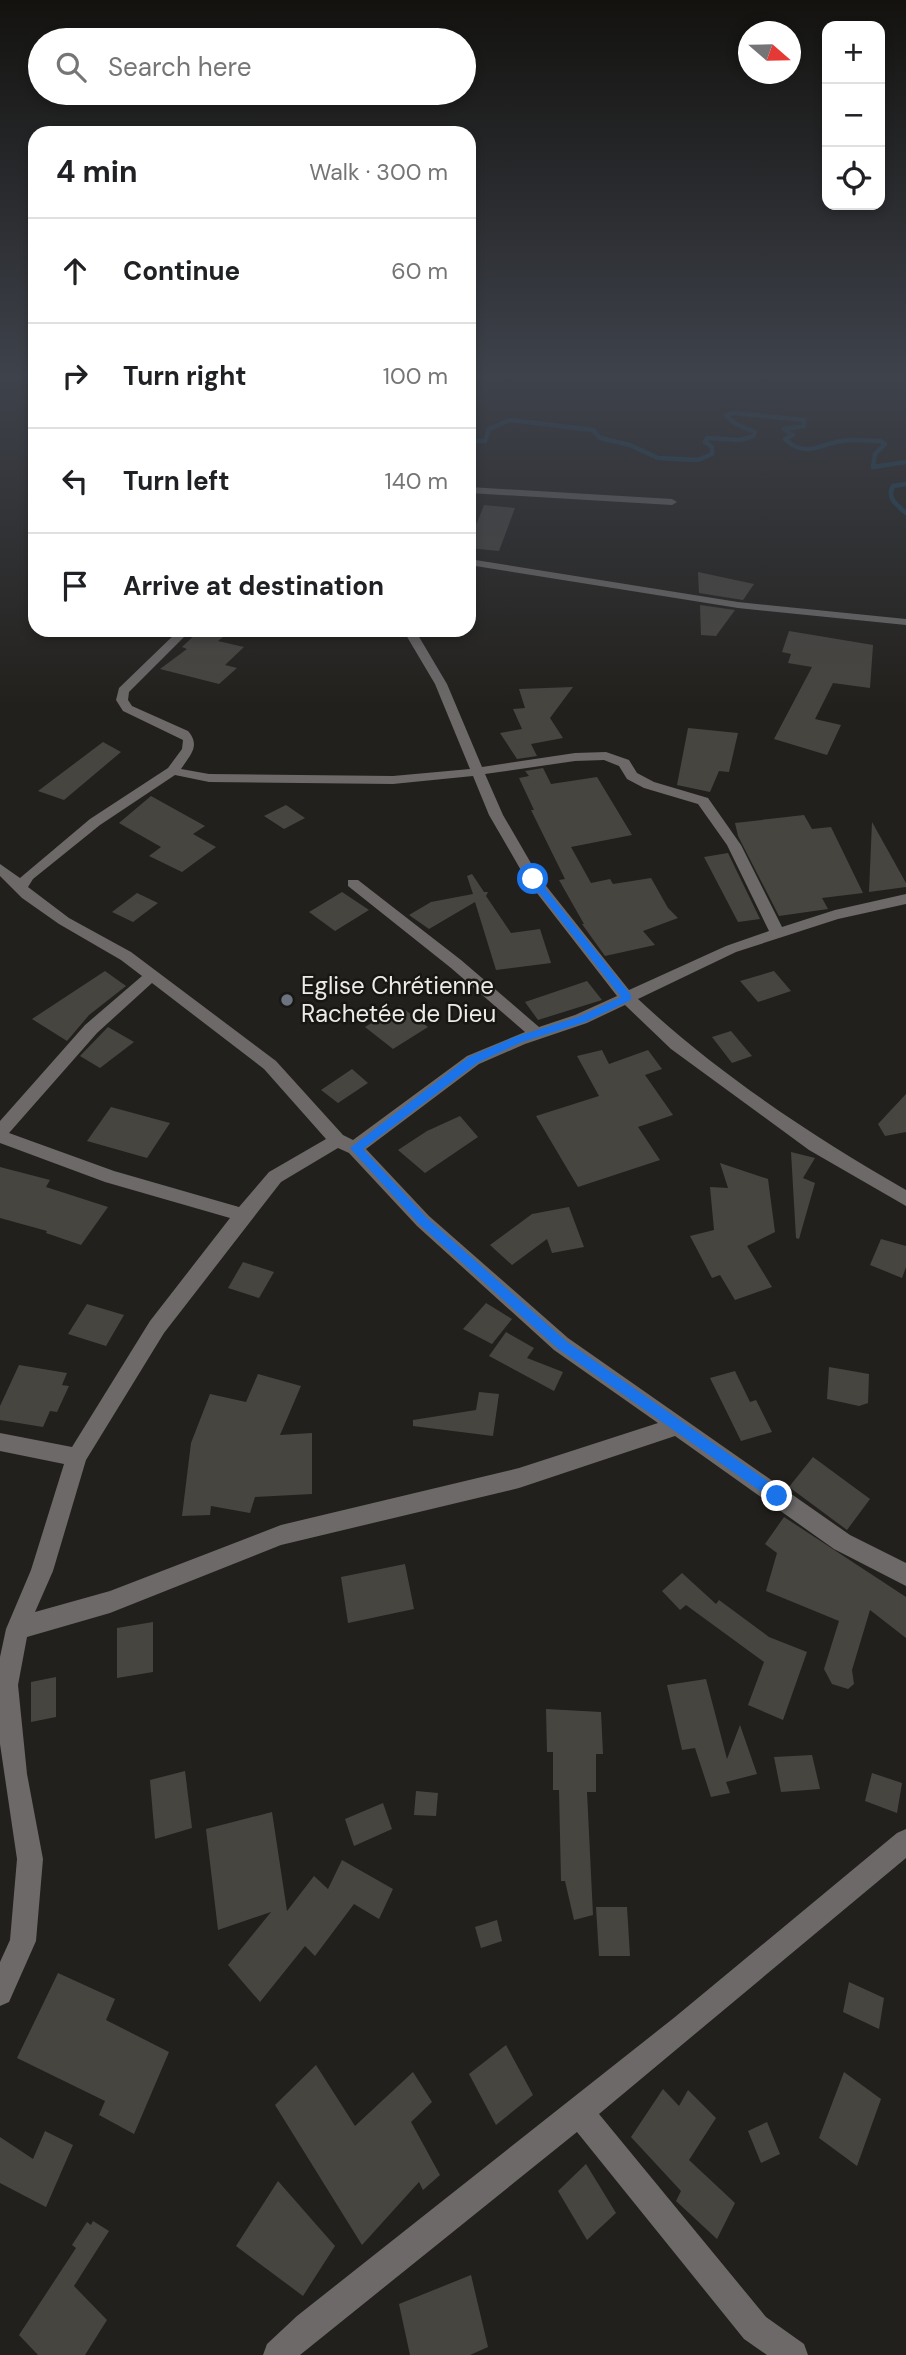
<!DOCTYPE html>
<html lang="en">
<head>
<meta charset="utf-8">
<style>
	:root { --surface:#fff; --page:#f6f6f6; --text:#202124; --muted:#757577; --line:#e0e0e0 }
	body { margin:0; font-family:"DM Sans",sans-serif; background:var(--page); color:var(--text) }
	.controls { position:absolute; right:21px; top:21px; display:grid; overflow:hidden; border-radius:14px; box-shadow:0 4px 10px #0003 }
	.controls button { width:63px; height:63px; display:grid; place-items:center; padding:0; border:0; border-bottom:2px solid var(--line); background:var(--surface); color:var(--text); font:35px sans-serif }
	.compass { position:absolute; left:738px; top:21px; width:63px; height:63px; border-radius:50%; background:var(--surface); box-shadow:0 4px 10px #0003; rotate:110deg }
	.stop { position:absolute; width:21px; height:21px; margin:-16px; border:5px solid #1a73e8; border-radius:50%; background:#fff }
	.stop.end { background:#1a73e8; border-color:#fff; box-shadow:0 2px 7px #0008 }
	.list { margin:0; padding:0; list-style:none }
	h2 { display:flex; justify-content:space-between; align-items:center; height:91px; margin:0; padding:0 28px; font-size:30px }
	h2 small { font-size:23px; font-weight:400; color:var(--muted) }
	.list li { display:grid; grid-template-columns:46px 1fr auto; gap:21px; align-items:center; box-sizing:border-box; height:105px; padding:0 28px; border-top:2px solid var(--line) }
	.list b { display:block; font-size:26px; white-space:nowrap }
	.list em { font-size:23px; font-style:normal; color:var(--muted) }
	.icon { flex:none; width:38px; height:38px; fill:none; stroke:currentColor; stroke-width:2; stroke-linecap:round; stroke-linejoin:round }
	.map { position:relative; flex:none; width:906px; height:2355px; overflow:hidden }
	.search { position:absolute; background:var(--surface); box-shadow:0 4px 10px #0003; left:28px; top:28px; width:448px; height:77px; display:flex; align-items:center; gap:18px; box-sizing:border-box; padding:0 24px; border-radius:38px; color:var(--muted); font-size:26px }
	.panel { position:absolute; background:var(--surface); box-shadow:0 4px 10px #0003; left:28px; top:126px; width:448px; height:511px; border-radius:21px }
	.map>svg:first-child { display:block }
</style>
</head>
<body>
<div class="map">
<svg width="906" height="2355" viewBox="0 0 906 2355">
	<rect width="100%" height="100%" fill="#22201c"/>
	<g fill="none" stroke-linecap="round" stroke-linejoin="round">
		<g stroke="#18435d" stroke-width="4.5">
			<path d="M469 441H485L489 429 510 420 593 430 600 438 630 445 658 458 698 460 712 454V447L705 442 707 438 740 440 753 436 755 432 734 423 726 415 734 413 804 420V426L784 429 793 435 785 439C804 458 820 445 841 441 853 439 868 441 880 441L885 444 875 454 873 467 906 462"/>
			<path d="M906 484 893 486C886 498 897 505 906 513"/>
		</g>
	</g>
	<g fill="#474540">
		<polygon points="484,505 515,508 499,551 469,548 469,522 477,523"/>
		<polygon points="698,572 754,584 743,600 699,593"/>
		<polygon points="700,605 735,610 716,636 701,635"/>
		<polygon points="199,631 223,637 218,641 244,647 225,665 237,668 219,684 160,669 187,649 182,647"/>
		<polygon points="789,631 873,645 870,688 833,683 815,719 841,725 827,755 774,739 812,667 788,663 791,654 782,652"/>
		<polygon points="573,687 550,718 563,738 531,744 537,756 517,759 500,733 522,729 513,709 525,708 519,689"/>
		<polygon points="688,728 738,733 729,772 719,771 710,792 677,785"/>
		<polygon points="103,742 121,752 64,800 38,791"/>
		<polygon points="543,768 551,784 597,777 632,835 571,847 591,883 610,879 613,884 651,878 668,908 678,918 643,931 655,945 605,956 582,924 584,924 559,880 565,879 531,810 534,810 519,778 529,776 525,771"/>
		<polygon points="151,796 205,826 193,834 216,847 182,872 149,856 161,847 119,823"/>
		<polygon points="286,805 305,818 284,829 264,816"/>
		<polygon points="804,815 812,829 831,827 863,893 822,898 828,909 779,916 738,836 735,823"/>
		<polygon points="872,822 906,883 906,887 869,892"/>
		<polygon points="728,853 760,919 738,922 704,857"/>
		<polygon points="472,874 484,892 488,892 486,896 511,933 540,929 551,963 496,970 475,902 429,929 409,915 431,902 473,894 467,876"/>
		<polygon points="342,892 369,910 335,931 309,912"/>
		<polygon points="137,893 158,903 133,922 112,912"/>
		<polygon points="105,971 126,986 89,1015 67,1041 32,1019"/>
		<polygon points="774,971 791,991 758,1002 740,981"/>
		<polygon points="587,981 602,1000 538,1020 525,1002"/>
		<polygon points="400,1006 428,1027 393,1049 365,1027"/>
		<polygon points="108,1027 134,1042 100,1068 80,1056"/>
		<polygon points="731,1031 752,1056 732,1063 712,1037"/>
		<polygon points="602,1050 609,1064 648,1050 662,1069 645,1075 673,1115 638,1127 660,1160 578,1187 536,1116 599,1096 577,1056"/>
		<polygon points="352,1069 368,1083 338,1103 321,1090"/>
		<polygon points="906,1094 906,1132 885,1136 878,1124"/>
		<polygon points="111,1107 170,1123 147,1158 87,1141"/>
		<polygon points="460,1116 478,1137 425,1173 398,1150 427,1131"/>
		<polygon points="791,1152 815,1158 803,1178 815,1183 799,1239 796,1238"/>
		<polygon points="720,1163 768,1179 775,1232 747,1246 772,1287 735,1300 720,1275 712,1278 690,1236 714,1230 710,1187 728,1188"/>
		<polygon points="0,1167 50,1180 46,1187 108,1207 81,1245 46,1233 47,1231 0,1218"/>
		<polygon points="569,1207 584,1247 552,1253 547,1239 512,1265 490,1245 532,1214"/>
		<polygon points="881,1239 906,1246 906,1267 902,1278 870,1265"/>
		<polygon points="243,1262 274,1272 259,1298 228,1288"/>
		<polygon points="486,1303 512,1319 492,1344 463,1329"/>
		<polygon points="87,1304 124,1315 106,1346 68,1334"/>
		<polygon points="506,1332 534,1348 527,1358 563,1372 554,1391 489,1356"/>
		<polygon points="19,1365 67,1373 62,1385 69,1386 57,1412 50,1411 43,1427 0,1420 0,1406"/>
		<polygon points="829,1367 869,1374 868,1403 859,1406 827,1399"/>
		<polygon points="735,1371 750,1402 756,1400 772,1432 741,1441 710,1378"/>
		<polygon points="258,1374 301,1386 280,1435 312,1433 312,1494 255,1497 250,1513 211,1506 210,1515 182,1516 191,1443 210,1394 246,1402"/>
		<polygon points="479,1392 499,1394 493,1436 413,1426 413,1420 476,1410"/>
		<polygon points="813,1457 870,1499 847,1530 789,1487"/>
		<polygon points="784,1517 906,1597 906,1638 870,1610 852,1670 854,1684 848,1689 832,1684 824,1669 839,1621 766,1591 777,1553 765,1544"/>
		<polygon points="405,1564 414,1609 348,1623 341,1577"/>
		<polygon points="682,1573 716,1604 719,1600 769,1637 807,1652 783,1720 748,1705 764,1662 686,1605 680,1610 662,1591"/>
		<polygon points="153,1622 153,1672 117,1678 117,1628"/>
		<polygon points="56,1677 56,1717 31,1722 31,1682"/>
		<polygon points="706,1679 727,1759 740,1725 757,1774 726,1782 730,1793 711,1797 695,1748 682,1750 667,1685"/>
		<polygon points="546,1709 601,1712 603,1754 596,1754 596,1792 587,1792 593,1915 574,1920 565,1881 561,1881 559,1790 553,1790 553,1752 547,1752"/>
		<polygon points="812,1755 820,1789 781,1792 774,1757"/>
		<polygon points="185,1771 192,1828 155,1839 150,1780"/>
		<polygon points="872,1773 902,1783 897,1813 865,1801"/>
		<polygon points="416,1791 438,1793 436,1816 414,1815"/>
		<polygon points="383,1803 392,1829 354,1846 345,1819"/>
		<polygon points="272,1812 287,1911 314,1876 328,1889 342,1860 393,1889 379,1919 354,1904 315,1956 305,1946 260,2002 228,1965 271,1912 218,1930 206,1829"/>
		<polygon points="596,1907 627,1907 630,1956 599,1956"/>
		<polygon points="497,1920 502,1941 481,1948 475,1927"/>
		<polygon points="58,1973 115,1999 106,2020 169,2052 134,2134 99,2115 105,2101 17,2058"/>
		<polygon points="849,1982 884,1998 879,2029 843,2012"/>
		<polygon points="506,2045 533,2095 496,2125 469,2074"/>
		<polygon points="316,2065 355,2126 413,2072 432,2102 411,2122 440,2175 423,2190 419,2182 362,2245 275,2105"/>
		<polygon points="844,2072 881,2099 857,2166 819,2138"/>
		<polygon points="663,2089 679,2106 688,2090 716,2118 689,2160 735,2203 717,2239 676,2201 681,2191 631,2137"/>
		<polygon points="767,2122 780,2154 761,2163 748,2131"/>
		<polygon points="45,2131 73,2145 46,2207 0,2183 0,2137 33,2159"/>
		<polygon points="586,2164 616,2213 587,2240 558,2191"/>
		<polygon points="278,2181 335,2246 303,2296 236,2246"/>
		<polygon points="93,2221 109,2231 74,2286 107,2320 85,2355 38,2355 19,2335 76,2248 72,2245 87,2222 91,2225"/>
		<polygon points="471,2275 488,2347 470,2355 410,2355 399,2304"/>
	</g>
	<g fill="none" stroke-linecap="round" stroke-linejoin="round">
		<g fill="#6c6968" fill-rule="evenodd">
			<polygon points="469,487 672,499 677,502 672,505 469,493"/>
			<polygon points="469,559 738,602 906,619 906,625 738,608 469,565"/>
			<path d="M179 630H191L129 692 128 700 132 706 188 731C201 746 190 755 181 769L209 774 393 776 470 769 435 684 403 630H415L447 684 482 767 575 753 606 752 629 760 637 773 654 782 708 798 741 845 782 927 835 910 906 894V904L838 919 736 952 638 999C718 1074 811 1135 906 1190V1206L809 1150 671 1049 625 1005 587 1023 525 1044 479 1064 366 1149 429 1216 568 1338 850 1535 906 1563V1586L834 1549 675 1436 519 1488 281 1545 110 1613 27 1637 18 1685 27 1774 43 1859 36 1941 9 2002 0 2006V1962L10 1940 17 1859 0 1744V1657L6 1629 31 1570 64 1464 0 1451V1433L72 1447 150 1321 230 1218 105 1182 0 1143V1121L85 1025 142 976 121 960 59 924 22 898 0 876V864L20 878 90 819 168 768 182 749 183 740 123 711 116 700 119 688ZM604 760 619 766 627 779 644 788 698 804 727 845 769 931 726 946 629 990 539 877 503 815 485 774 575 761ZM175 775 209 782 393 784 473 776 489 815 526 879 617 996 575 1015 539 1027 461 960 358 880H348V886L451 968 525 1032 467 1056 353 1140 343 1135 276 1061 131 952 69 918 28 887 33 879 100 825ZM152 983 264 1069 326 1139 269 1172 239 1207 114 1171 9 1133 97 1033ZM338 1148 349 1153 417 1226 554 1350 658 1423 519 1468 281 1525 110 1591 35 1612 53 1571 86 1460 164 1333 281 1182Z"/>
			<polygon points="906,1829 906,1858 599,2114 766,2317 804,2344 808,2355 767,2355 744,2339 577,2132 300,2355 263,2355 267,2344 297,2316 675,2017 897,1833"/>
		</g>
	</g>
	<linearGradient id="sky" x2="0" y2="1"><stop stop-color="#13120f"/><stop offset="0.53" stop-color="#3e424b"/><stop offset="1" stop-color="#3e424b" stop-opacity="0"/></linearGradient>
	<rect width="906" height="709" fill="url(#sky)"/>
	<polygon fill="#1a73e8" points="530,877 536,877 631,995 631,1000 585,1022 522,1042 477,1063 363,1149 427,1218 566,1341 782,1491 782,1500 773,1500 557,1348 419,1224 350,1148 469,1057 515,1037 578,1017 621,997 530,881"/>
	<circle fill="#6b7280" stroke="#191713" stroke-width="2.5" cx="287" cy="1000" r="7"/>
	<g text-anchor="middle" stroke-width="5" stroke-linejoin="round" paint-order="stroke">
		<g font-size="24" fill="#ecebe8" stroke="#191713" text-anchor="start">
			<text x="301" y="994">Eglise Chrétienne<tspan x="301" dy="28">Rachetée de Dieu</tspan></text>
		</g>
	</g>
</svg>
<div class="controls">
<button>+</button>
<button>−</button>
<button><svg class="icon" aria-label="locate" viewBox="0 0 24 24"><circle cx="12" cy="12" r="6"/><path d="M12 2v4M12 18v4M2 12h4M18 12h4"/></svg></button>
</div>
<svg class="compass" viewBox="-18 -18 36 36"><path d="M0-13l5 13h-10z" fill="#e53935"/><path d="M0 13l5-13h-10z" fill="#757577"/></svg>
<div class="stop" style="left:533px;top:879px"></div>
<div class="stop end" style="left:777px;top:1496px"></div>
<div class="search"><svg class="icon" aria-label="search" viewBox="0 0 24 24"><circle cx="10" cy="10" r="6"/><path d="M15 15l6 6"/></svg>Search here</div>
<section class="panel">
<h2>4 min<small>Walk · 300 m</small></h2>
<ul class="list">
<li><svg class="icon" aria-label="ahead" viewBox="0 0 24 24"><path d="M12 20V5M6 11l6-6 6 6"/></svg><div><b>Continue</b></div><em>60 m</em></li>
<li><svg class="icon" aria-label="right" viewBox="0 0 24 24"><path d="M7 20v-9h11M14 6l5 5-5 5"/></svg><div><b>Turn right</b></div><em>100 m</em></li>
<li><svg class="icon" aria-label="left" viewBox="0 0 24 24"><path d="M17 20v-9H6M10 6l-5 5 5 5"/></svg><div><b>Turn left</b></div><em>140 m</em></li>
<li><svg class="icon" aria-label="arrive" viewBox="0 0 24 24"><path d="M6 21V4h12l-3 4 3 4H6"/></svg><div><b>Arrive at destination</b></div></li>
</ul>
</section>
</div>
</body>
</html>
